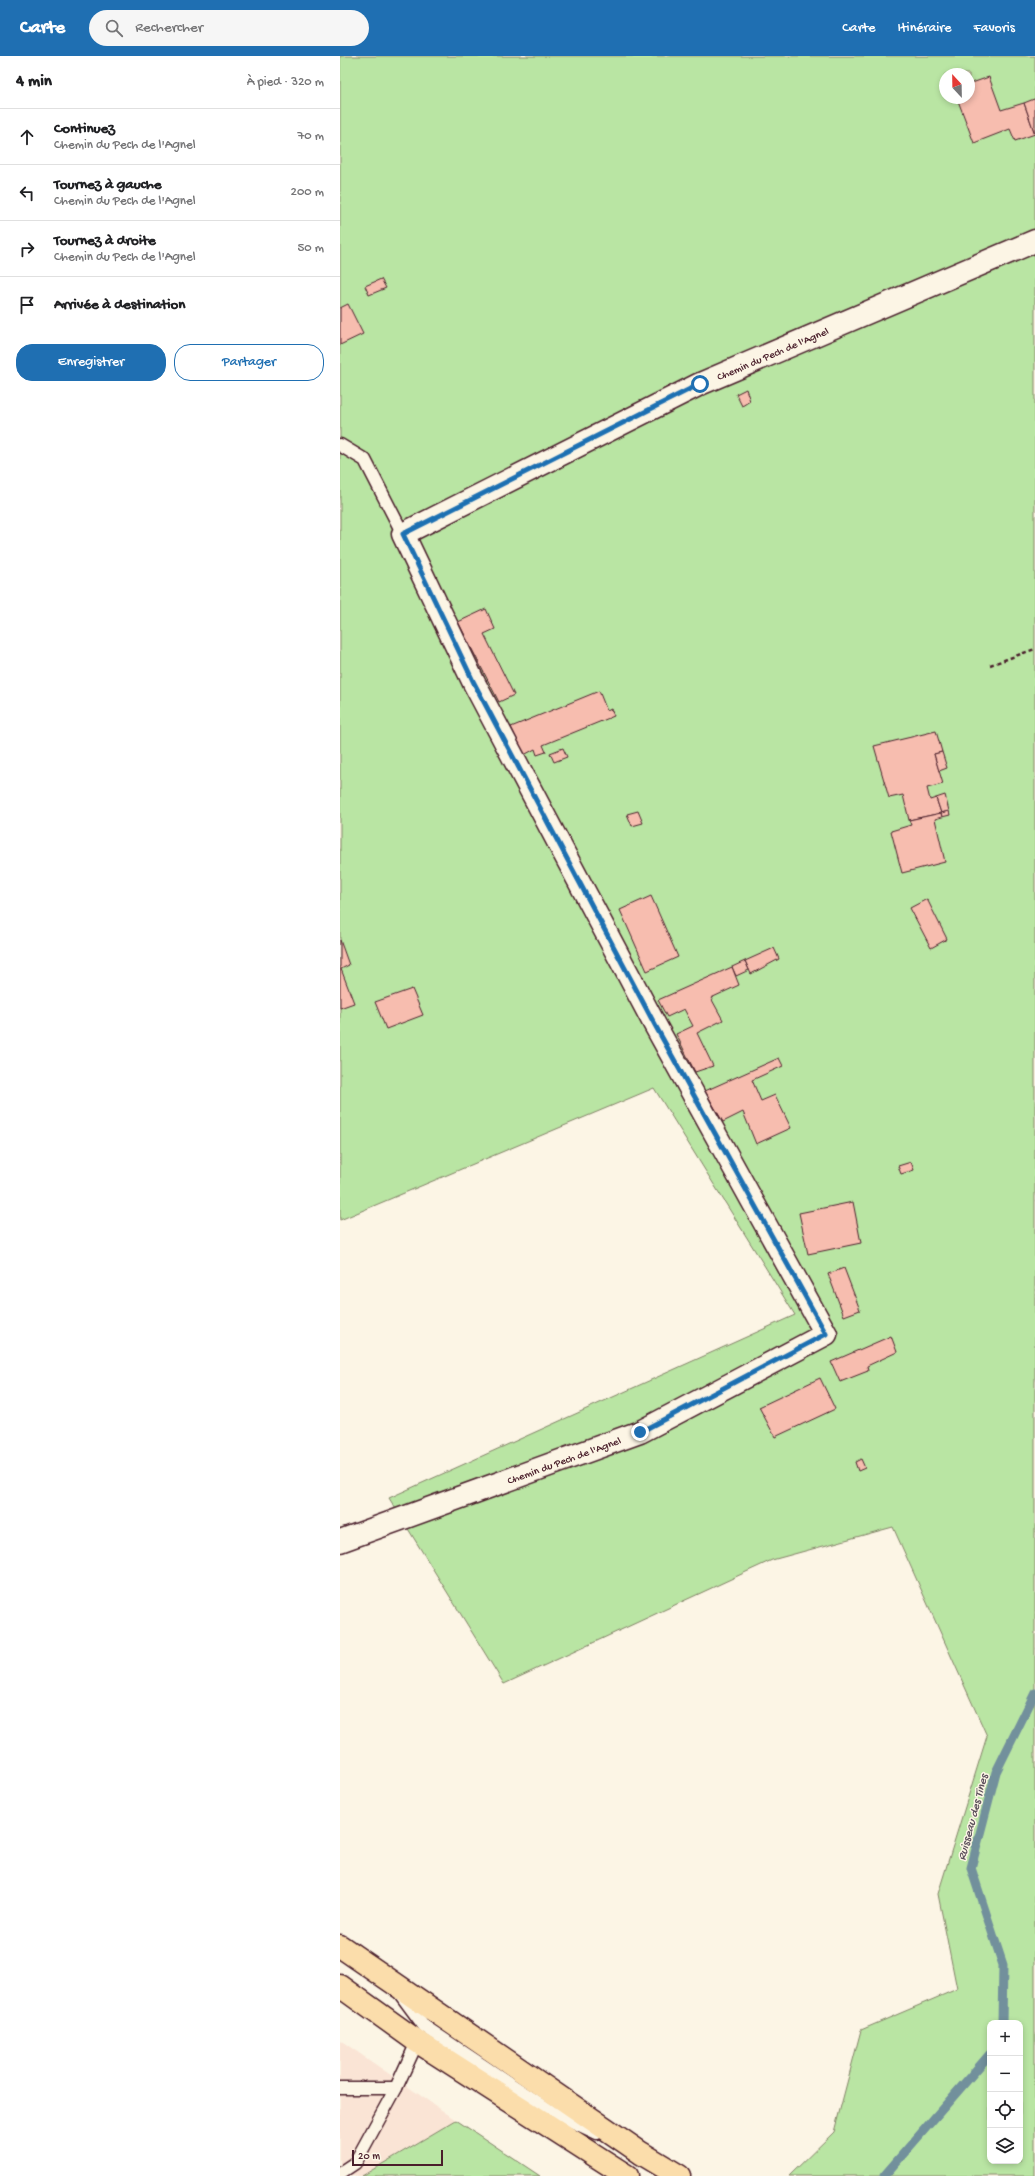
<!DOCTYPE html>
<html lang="fr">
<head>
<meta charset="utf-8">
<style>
	:root { --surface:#fff; --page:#f6f6f6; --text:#202124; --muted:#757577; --line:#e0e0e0; --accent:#1f6fb2 }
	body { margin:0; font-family:"Gochi Hand",sans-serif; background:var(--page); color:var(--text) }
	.controls { position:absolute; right:12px; bottom:12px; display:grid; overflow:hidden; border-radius:8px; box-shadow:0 2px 6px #0003 }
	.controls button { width:36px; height:36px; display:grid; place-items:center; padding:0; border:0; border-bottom:1px solid var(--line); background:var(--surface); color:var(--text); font:20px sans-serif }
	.compass { position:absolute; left:599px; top:12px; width:36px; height:36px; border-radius:50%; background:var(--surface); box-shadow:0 2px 6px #0003; rotate:338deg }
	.scale { position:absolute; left:12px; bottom:10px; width:91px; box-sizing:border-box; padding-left:4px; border:2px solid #4a1f2b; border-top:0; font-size:11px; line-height:14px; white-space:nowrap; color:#4a1f2b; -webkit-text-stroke:3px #fcf5e5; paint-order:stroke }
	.stop { position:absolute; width:12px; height:12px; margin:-9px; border:3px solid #1f6fb2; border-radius:50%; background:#fff }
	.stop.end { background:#1f6fb2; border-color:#fff; box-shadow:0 1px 4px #0008 }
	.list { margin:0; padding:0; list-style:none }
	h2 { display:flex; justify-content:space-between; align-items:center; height:52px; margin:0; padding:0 16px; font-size:17px }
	h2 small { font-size:13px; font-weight:400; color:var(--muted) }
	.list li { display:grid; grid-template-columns:26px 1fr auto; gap:12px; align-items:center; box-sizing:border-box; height:56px; padding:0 16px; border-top:1px solid var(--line) }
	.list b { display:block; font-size:15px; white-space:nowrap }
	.list p { margin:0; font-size:13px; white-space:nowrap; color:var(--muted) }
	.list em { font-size:13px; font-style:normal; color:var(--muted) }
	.actions { display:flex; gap:8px; padding:12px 16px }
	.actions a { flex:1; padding:9px 0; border:1px solid var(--accent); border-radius:16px; text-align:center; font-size:14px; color:var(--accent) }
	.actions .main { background:var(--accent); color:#fff }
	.icon { flex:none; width:22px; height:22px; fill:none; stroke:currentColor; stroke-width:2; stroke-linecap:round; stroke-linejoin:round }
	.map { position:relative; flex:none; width:695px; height:2120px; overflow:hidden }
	header { display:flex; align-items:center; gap:24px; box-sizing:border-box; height:56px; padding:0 20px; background:var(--accent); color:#fff }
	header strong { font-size:19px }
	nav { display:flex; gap:22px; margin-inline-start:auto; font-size:14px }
	.search { width:280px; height:36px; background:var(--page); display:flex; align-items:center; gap:10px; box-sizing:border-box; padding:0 14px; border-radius:22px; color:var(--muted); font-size:15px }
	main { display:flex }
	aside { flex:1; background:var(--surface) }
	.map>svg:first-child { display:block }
</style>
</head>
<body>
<header>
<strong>Carte</strong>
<div class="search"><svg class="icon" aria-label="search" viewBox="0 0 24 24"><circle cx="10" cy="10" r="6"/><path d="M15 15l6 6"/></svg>Rechercher</div>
<nav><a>Carte</a><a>Itinéraire</a><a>Favoris</a></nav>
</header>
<main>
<aside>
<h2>4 min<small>À pied · 320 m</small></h2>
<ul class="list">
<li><svg class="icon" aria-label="ahead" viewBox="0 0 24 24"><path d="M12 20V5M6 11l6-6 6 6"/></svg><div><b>Continuez</b><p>Chemin du Pech de l'Agnel</p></div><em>70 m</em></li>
<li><svg class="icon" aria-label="left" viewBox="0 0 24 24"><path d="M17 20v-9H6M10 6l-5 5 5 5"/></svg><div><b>Tournez à gauche</b><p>Chemin du Pech de l'Agnel</p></div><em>200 m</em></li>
<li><svg class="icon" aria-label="right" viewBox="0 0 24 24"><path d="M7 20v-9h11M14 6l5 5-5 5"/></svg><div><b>Tournez à droite</b><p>Chemin du Pech de l'Agnel</p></div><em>50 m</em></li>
<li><svg class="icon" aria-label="arrive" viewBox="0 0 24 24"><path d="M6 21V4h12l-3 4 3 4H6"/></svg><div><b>Arrivée à destination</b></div></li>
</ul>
<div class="actions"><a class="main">Enregistrer</a><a>Partager</a></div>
</aside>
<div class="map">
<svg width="695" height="2120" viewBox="0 0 695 2120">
	<rect width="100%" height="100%" fill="#fcf5e5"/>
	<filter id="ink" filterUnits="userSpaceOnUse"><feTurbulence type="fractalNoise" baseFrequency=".025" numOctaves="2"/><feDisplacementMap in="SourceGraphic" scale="8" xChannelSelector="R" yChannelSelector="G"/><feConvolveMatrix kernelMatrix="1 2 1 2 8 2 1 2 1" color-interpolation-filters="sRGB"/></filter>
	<g filter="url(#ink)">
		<polygon fill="#fae4d5" points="0,1984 116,2064 22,2120 0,2120"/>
		<g fill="#b9e5a3" stroke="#828267" fill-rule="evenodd">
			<path d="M0 0H695V2120H449L494 2076 521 1974 617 1933 598 1838 647 1680 553 1471 432 1504 164 1628 49 1442 455 1259 314 1032 0 1164ZM605 18H629V42H605ZM650 1967H680V2105H650Z"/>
			<polygon points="116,2064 200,2120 22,2120"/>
		</g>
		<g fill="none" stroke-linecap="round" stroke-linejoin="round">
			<g stroke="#72909c" stroke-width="9">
				<polyline points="662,1967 663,1909 631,1812 656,1716 695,1637"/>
				<polyline points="544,2120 650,1998"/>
			</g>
		</g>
		<g fill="#f7bdaf" stroke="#4a1f2b">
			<polygon points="649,21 661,54 684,47 695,78 675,85 670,73 634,87 617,42 629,42 629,28"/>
			<polygon points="694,43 695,44 695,78 684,47"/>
			<polygon points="41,223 46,232 29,239 25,230"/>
			<polygon points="8,248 23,278 0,289 0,252"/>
			<polygon points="406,333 410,345 402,350 396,338"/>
			<polygon points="146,553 155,573 144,578 174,639 159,646 118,566"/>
			<polygon points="259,635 267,655 271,653 274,660 203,689 206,696 197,699 195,693 184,699 171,671"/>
			<polygon points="596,675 602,696 594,698 603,728 587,732 590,744 596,742 601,757 569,764 563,739 549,742 534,690"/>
			<polygon points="223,692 227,701 214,706 210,697"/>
			<polygon points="602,696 607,712 599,715 594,698"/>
			<polygon points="605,739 609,755 601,757 596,742"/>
			<polygon points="298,755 303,767 292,770 287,758"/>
			<polygon points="609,755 610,759 602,761 601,757"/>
			<polygon points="601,757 602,761 595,763 605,806 562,817 551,775 571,769 569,764"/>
			<polygon points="311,840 338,901 307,915 280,854"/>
			<polygon points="587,843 607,883 591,892 570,852"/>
			<polygon points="0,884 9,909 1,913 14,947 0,952"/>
			<polygon points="434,892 439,903 411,918 405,905"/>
			<polygon points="405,905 409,914 396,920 392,911"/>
			<polygon points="392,911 399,929 371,942 383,964 357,977 373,1010 355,1016 336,978 353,970 344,953 327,961 318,944"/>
			<polygon points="72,933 83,959 46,973 35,946"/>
			<polygon points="439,1002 443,1010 412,1024 421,1045 435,1039 451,1072 416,1088 403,1056 383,1066 365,1035"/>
			<polygon points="571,1106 574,1114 561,1118 558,1110"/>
			<polygon points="513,1146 521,1187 468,1198 459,1157"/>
			<polygon points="504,1212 520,1254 504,1260 488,1218"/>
			<polygon points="551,1280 557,1296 527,1310 528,1315 500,1326 491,1306"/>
			<polygon points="480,1322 495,1353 435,1381 419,1351"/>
			<polygon points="521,1403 525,1412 518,1415 515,1406"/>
		</g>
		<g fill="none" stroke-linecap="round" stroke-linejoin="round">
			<defs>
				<g id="service">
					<polyline points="0,389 25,404 63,478"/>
					<polyline points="61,1939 84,1970 214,2057 257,2077"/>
					<polyline points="0,2032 56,2032"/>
					<polyline points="0,2117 15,2107 56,2032 79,1982"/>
				</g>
				<g id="minor">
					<path id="s1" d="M0 1485 300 1376 486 1278 315 969 134 627 63 478 360 328 695 185"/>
				</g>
				<g id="primary">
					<polyline points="0,1890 301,2097 339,2120"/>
					<polyline points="0,1930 78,1986 287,2120"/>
				</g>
			</defs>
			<use href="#service" stroke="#4a1f2b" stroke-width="15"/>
			<use href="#minor" stroke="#4a1f2b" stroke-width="25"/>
			<use href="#primary" stroke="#4a1f2b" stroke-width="25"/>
			<polyline stroke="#4a1f2b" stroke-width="2.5" stroke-dasharray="4 3" stroke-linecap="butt" points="650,609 695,593"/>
			<use href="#service" stroke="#fcf5e5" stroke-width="12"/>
			<use href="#minor" stroke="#fcf5e5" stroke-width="22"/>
			<use href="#primary" stroke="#fbddab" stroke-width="22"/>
		</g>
	</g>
	<g fill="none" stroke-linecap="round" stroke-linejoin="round" filter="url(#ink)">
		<polyline stroke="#1f6fb2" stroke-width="5" points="300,1376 486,1278 315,969 134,627 63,478 360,328"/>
	</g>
	<g text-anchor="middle" stroke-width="3" stroke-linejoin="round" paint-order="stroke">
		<g font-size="11" fill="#4a1f2b" stroke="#fcf5e5">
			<text dy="4" stroke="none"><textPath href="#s1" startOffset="1846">Chemin du Pech de l'Agnel</textPath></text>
			<text dy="4" stroke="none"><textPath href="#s1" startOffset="238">Chemin du Pech de l'Agnel</textPath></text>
		</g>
		<g font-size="12" font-style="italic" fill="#5a4e5a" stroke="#fcf5e5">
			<text transform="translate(632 1761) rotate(-75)" y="4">Ruisseau des Tines</text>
		</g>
	</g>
</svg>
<div class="controls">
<button>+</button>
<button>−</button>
<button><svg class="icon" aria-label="locate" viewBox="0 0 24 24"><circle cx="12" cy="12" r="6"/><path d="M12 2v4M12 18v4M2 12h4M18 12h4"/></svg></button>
<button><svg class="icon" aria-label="layers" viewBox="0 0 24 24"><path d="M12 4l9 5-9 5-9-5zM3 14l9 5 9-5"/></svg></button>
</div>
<svg class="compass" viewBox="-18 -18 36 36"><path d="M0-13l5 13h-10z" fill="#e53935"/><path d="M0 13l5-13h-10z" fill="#757577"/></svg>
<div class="scale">20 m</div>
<div class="stop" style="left:360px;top:328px"></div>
<div class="stop end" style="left:300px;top:1376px"></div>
</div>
</main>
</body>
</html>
